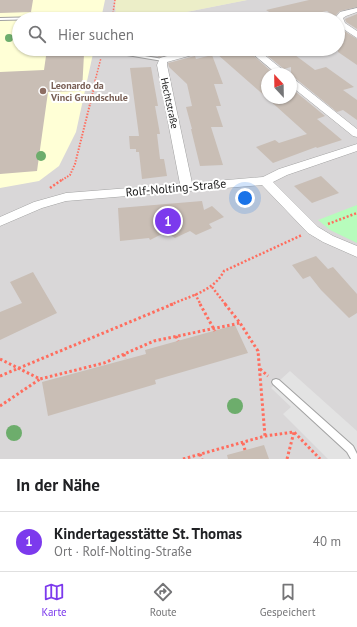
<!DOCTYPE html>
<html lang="de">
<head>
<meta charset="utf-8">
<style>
	:root { --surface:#fff; --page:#f6f6f6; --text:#202124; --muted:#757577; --line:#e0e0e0; --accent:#7c3aed }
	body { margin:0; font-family:"PT Sans",sans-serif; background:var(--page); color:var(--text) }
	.compass { position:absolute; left:261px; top:68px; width:36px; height:36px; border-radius:50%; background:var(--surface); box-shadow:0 1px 3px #0004; rotate:338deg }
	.you { position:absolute; left:245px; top:198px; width:14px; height:14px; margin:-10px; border:3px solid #fff; border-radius:50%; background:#1a73e8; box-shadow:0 0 0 6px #1a73e833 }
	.badge { display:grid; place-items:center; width:26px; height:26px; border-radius:50%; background:var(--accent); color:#fff; font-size:13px; font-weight:700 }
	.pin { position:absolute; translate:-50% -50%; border:2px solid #fff; box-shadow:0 1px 4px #0006 }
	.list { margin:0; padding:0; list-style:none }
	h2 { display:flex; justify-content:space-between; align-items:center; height:52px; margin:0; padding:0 16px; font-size:17px }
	h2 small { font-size:13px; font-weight:400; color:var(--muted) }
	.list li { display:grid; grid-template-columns:26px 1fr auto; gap:12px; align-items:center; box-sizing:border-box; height:60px; padding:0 16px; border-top:1px solid var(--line) }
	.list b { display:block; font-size:15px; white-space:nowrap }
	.list p { margin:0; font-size:13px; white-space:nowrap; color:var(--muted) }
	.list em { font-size:13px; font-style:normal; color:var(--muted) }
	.icon { flex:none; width:22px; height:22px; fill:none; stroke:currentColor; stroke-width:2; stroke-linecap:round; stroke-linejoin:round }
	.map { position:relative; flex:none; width:357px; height:459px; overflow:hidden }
	.search { position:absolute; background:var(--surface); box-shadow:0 1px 3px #0004; left:12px; right:12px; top:12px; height:44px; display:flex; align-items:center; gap:10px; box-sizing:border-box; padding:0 14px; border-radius:22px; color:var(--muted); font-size:15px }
	.sheet { height:112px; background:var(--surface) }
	nav { display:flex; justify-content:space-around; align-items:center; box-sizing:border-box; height:56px; border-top:1px solid var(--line); background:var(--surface); font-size:11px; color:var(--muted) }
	nav a { display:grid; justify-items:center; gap:2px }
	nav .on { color:var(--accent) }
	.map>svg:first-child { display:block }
</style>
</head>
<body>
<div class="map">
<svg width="357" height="459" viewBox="0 0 357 459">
	<rect width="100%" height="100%" fill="#ede8df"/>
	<path fill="#d9d7d8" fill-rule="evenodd" d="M0 0H115L116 19H19V49H338V19H151L247 0H357V459H0ZM267 74H291V98H267Z"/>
	<polygon fill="#ffffd6" points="0,0 105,0 101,19 19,19 19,49 94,49 76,132 59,166 39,181 0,188"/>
	<polygon fill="#eceec8" points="115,0 247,0 151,19 116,19"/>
	<polygon fill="#b7fcbc" points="357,205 357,243 330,230 318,220"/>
	<polygon fill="#e3e3e3" points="290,371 357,431 357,459 328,459 283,414 291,407 271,388"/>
	<g fill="#c9beb5">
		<polygon points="0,0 33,0 31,12 0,13"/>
		<polygon points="309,0 357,0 357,7 340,11 335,16 327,11 289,19 280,19 266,10"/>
		<polygon points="357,14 357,29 346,22 345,19"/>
		<polygon points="338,27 357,39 357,65 338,52"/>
		<polygon points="50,49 67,49 67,55 84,54 82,91 48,92 37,171 0,174 0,72 44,70 46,56 49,56"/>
		<polygon points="149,49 188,49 159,57"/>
		<polygon points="237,49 246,49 272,72 267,74 267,98 217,54"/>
		<polygon points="259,49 287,49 315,70 326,67 354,87 343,90 357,100 357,120 343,110 337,112 295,78 291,77 291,67 284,69"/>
		<polygon points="212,55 223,84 214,84 221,106 216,106 223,127 211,127 223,165 200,166 191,129 192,129 186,107 192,106 187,84 169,67 168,63 195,56 196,59"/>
		<polygon points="151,67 158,106 155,106 160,134 157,134 160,159 164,159 167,176 142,179 139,152 136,152 136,149 130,149 129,136 139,136 130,68"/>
		<polygon points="291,88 325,116 317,119 342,140 317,148 316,147 273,163 256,147 275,140 279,143 307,134 267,98 291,98"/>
		<polygon points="321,176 339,193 312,203 294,186"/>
		<polygon points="202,201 204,210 212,206 224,217 209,224 212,228 196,235 190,231 175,238 166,232 150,240 149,238 120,241 118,208"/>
		<polygon points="316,256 328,269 333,267 357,294 357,313 349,318 321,290 310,276 303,279 292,265"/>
		<polygon points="33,272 57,313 0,340 0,312 22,303 10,282"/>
		<polygon points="235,325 248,353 155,380 156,384 48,416 42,382 146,354 145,350"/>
		<polygon points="264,445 269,459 228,459 227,455"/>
	</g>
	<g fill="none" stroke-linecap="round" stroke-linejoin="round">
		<defs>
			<g id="service">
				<polygon points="42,17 43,17 43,19 0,20 0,18"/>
				<polygon points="102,49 163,59 165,60 163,61 103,51 101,50"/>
				<polygon points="276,379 279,380 353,446 357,454 357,459 351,459 347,452 273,384 272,382 273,380"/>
			</g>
			<g id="minor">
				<polygon points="357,8 357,12 346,16 343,18 345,23 357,31 357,38 339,26 338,19 335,18 340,12"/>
				<polygon points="194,49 208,49 207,51 167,62 167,65 192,183 263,177 279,169 357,144 357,151 287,175 273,182 318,227 333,236 357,246 357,257 323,242 308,233 262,185 66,201 42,208 0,226 0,217 34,202 66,193 180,184 157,65 160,58"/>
				<polygon points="247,49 257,49 288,74 277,74"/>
				<polygon points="291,78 294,79 357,129 357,137 353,136 291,86"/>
			</g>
		</defs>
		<use href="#service" stroke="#a2a2a2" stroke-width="2"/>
		<use href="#minor" stroke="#a2a2a2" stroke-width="1"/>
		<g stroke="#ff6d5e" stroke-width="1.5" stroke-dasharray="1.5 1.5" stroke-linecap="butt">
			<polyline points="112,19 115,0"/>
			<polyline points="318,19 330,18"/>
			<polyline points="95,81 101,58"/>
		</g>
		<polyline stroke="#ff6d5e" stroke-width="2" stroke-dasharray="1.5 1.5" stroke-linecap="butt" points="62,180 70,175 75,164 96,80"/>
		<g stroke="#ff6d5e" stroke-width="2.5" stroke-dasharray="2 2" stroke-linecap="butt">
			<polyline points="50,188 63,179"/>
			<polyline points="328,224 357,213"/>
			<polyline points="212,287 226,305"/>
			<polyline points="195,294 201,305"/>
			<path d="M170 305C190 296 214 291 224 271L302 235"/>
		</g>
		<g stroke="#ff6d5e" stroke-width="3" stroke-dasharray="2.5 2.5" stroke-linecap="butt">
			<polyline points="200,304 215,331"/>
			<polyline points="225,304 240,323 258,351 265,436"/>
			<polyline points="176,336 178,341"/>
			<polyline points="124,354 125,359"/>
			<polyline points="0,359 40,379 104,363 154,341 240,323"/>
			<polyline points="260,369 268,376"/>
			<polyline points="0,376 173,304"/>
			<polyline points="0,406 40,379"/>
			<polyline points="243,443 245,450"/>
			<polyline points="200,454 202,459"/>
			<polyline points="183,459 265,436 294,432 320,459"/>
			<polyline points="287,459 294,432"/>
		</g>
		<use href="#service" fill="#fff" fill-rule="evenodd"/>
		<use href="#minor" fill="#fff" fill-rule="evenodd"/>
	</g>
	<g fill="#6dad6c">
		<circle cx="9" cy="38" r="4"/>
		<circle cx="41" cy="156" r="5"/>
		<circle cx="235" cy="406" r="8"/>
		<circle cx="14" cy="433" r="8"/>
	</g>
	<circle fill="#8d6e63" stroke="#fff" stroke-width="1.5" cx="43" cy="91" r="4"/>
	<g text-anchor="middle" stroke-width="4" stroke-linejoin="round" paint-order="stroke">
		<g font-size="10" font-weight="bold" fill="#785e54" stroke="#fff" text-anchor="start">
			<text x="51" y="89">Leonardo da<tspan x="51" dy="12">Vinci Grundschule</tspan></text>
		</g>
		<g font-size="10" fill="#1b1b1b" stroke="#fff">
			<text transform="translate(170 103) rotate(78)" y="4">Hechtstraße</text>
		</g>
		<g font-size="12" fill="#1b1b1b" stroke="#fff">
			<text transform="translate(176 188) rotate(-5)" y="4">Rolf-Nolting-Straße</text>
		</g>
	</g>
</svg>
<svg class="compass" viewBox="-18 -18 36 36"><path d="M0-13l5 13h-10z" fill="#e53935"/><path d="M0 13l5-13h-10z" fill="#757577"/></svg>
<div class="you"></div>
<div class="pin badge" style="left:168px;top:221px">1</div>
<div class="search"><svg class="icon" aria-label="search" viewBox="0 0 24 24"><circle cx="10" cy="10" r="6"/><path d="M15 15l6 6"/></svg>Hier suchen</div>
</div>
<section class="sheet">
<h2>In der Nähe<small></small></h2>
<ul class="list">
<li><span class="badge">1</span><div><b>Kindertagesstätte St. Thomas</b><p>Ort · Rolf-Nolting-Straße</p></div><em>40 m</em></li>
</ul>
</section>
<nav>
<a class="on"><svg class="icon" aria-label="map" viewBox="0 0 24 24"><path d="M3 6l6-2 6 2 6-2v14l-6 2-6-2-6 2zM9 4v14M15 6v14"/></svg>Karte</a>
<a><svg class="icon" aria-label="directions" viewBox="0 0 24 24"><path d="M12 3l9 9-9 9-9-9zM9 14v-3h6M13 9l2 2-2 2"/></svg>Route</a>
<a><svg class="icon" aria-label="saved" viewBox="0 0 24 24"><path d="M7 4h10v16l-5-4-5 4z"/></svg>Gespeichert</a>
</nav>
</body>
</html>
